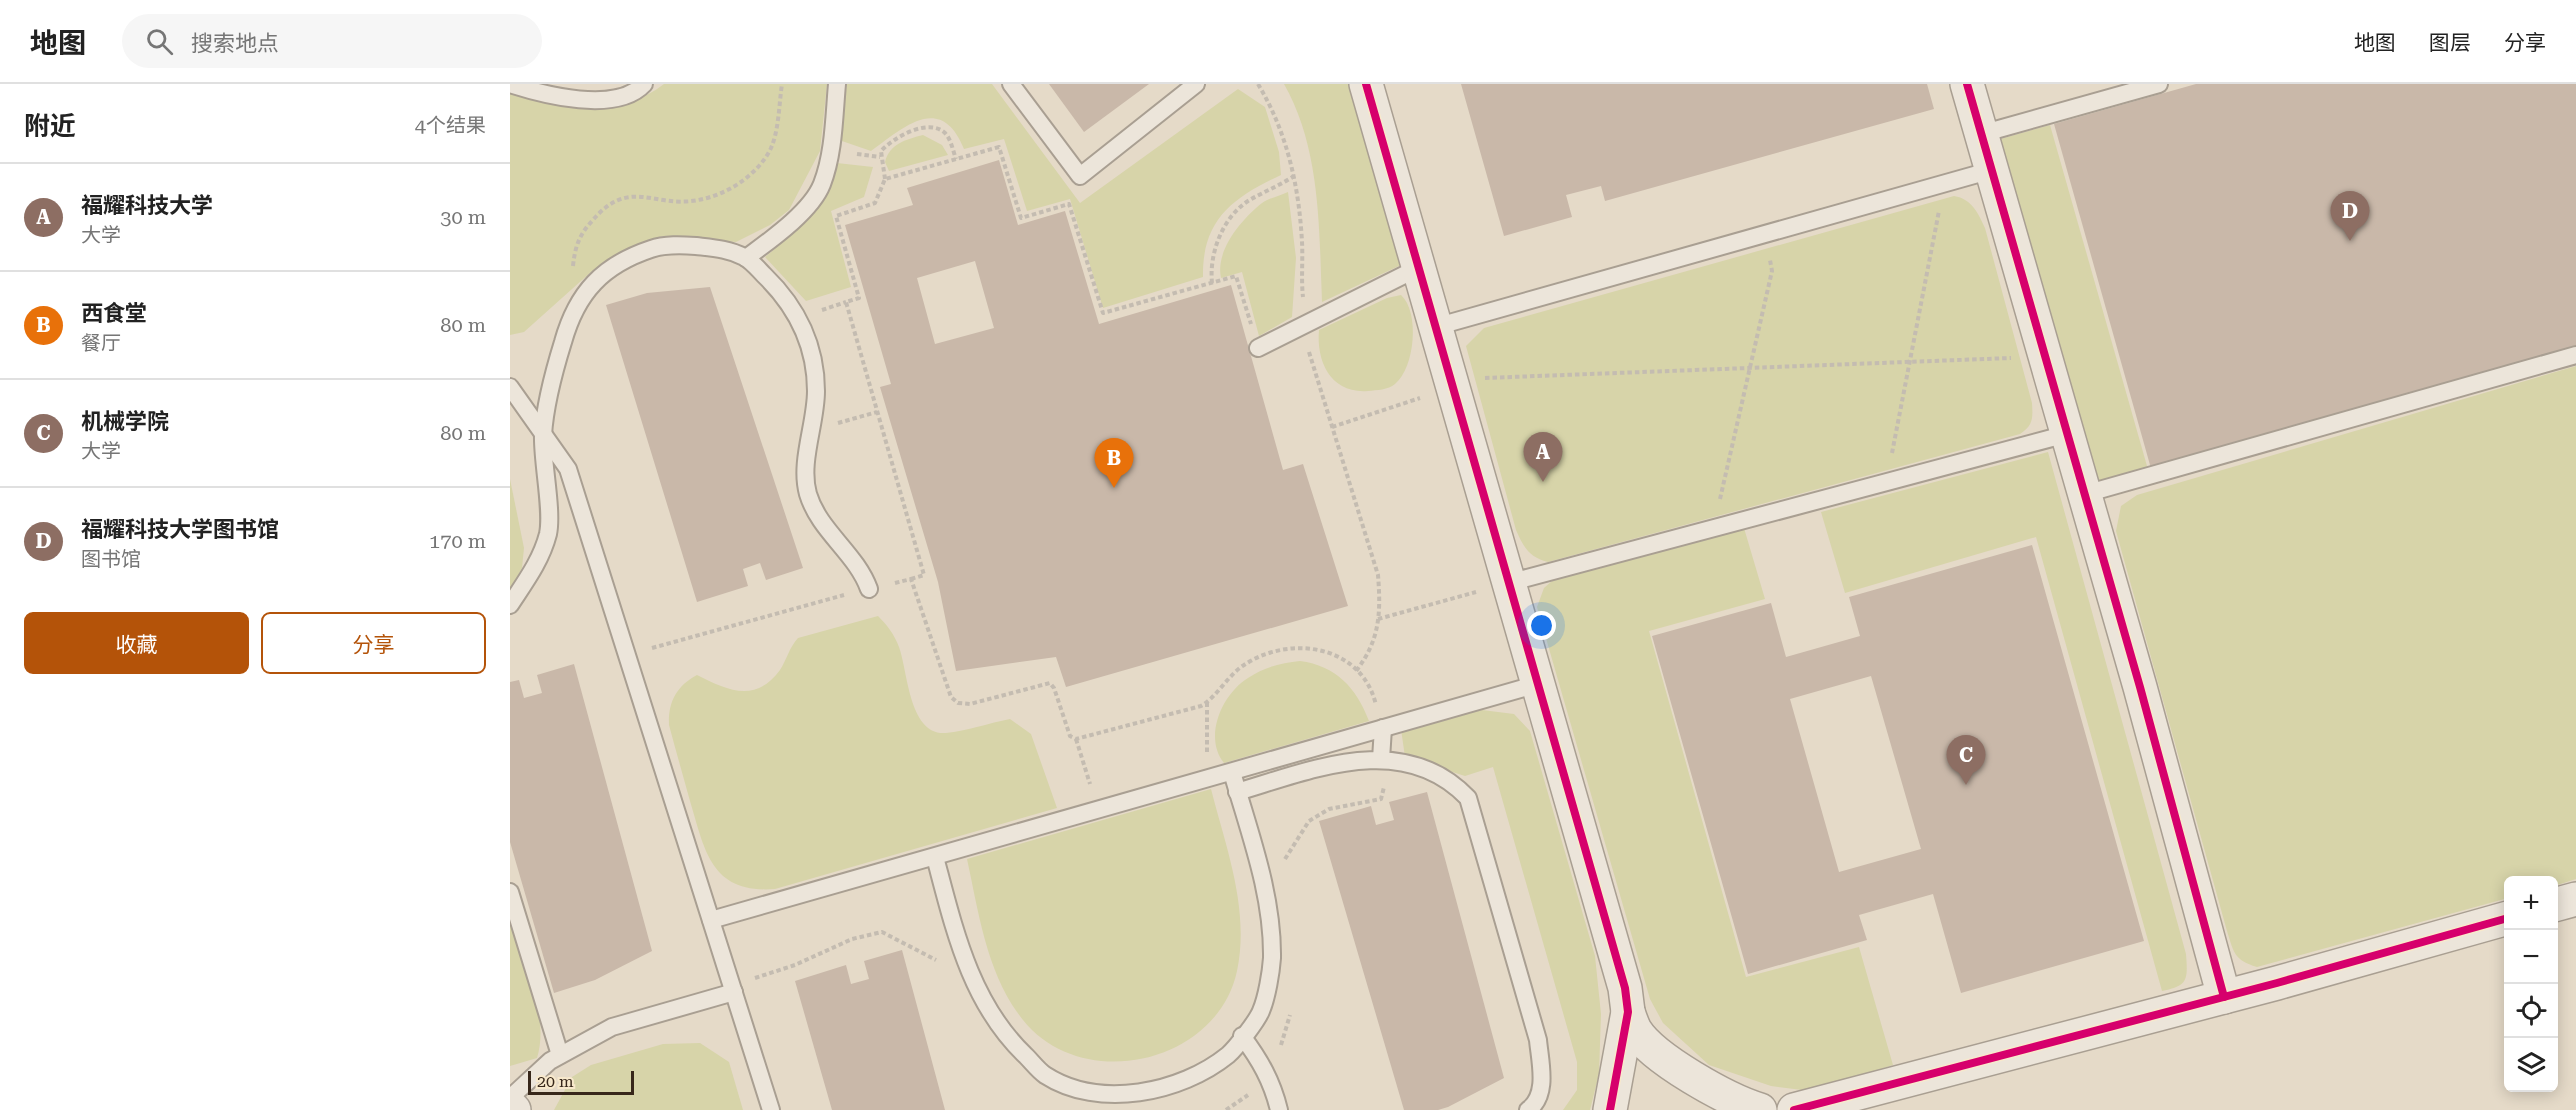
<!DOCTYPE html>
<html lang="zh">
<head>
<meta charset="utf-8">
<style>
	:root { --surface:#fff; --page:#f6f6f6; --text:#222; --muted:#767676; --line:#e0e0e0; --accent:#b45309 }
	body { margin:0; font-family:"Roboto Serif","Noto Sans SC",serif; background:var(--page); color:var(--text) }
	.controls { position:absolute; right:18px; bottom:18px; display:grid; overflow:hidden; border-radius:9px; box-shadow:0 3px 15px #0003 }
	.controls button { width:54px; height:54px; display:grid; place-items:center; padding:0; border:0; border-bottom:2px solid var(--line); background:var(--surface); color:var(--text); font:30px sans-serif }
	.scale { position:absolute; left:18px; bottom:15px; width:106px; box-sizing:border-box; padding-left:6px; border:3px solid #37271a; border-top:0; font-size:16px; line-height:21px; white-space:nowrap; color:#37271a; -webkit-text-stroke:4px #f8e9cc; paint-order:stroke }
	.you { position:absolute; left:1032px; top:542px; width:21px; height:21px; margin:-15px; border:4px solid #fff; border-radius:50%; background:#1a73e8; box-shadow:0 0 0 9px #1a73e833 }
	.badge { display:grid; place-items:center; width:39px; height:39px; border-radius:50%; background:var(--accent); color:#fff; font-size:20px; font-weight:700 }
	.pin { position:absolute; translate:-50% -50px; filter:drop-shadow(0 2px 3px #0008) }
	.pin::after { content:''; position:absolute; top:32px; width:21px; height:18px; background:inherit; clip-path:polygon(0 0,100% 0,50% 100%) }
	.list { margin:0; padding:0; list-style:none }
	h2 { display:flex; justify-content:space-between; align-items:center; height:78px; margin:0; padding:0 24px; font-size:26px }
	h2 small { font-size:20px; font-weight:400; color:var(--muted) }
	.list li { display:grid; grid-template-columns:39px 1fr auto; gap:18px; align-items:center; box-sizing:border-box; height:108px; padding:0 24px; border-top:2px solid var(--line) }
	.list b { display:block; font-size:22px; white-space:nowrap }
	.list p { margin:0; font-size:20px; white-space:nowrap; color:var(--muted) }
	.list em { font-size:20px; font-style:normal; color:var(--muted) }
	.actions { display:flex; gap:12px; padding:18px 24px }
	.actions a { flex:1; padding:14px 0; border:2px solid var(--accent); border-radius:9px; text-align:center; font-size:21px; color:var(--accent) }
	.actions .main { background:var(--accent); color:#fff }
	.icon { flex:none; width:33px; height:33px; fill:none; stroke:currentColor; stroke-width:2; stroke-linecap:round; stroke-linejoin:round }
	.map { position:relative; flex:none; width:2066px; height:1026px; overflow:hidden }
	header { display:flex; align-items:center; gap:36px; box-sizing:border-box; height:84px; padding:0 30px; background:var(--surface); border-bottom:2px solid var(--line) }
	header strong { font-size:28px }
	nav { display:flex; gap:33px; margin-inline-start:auto; font-size:21px }
	.search { width:420px; height:54px; background:var(--page); display:flex; align-items:center; gap:15px; box-sizing:border-box; padding:0 21px; border-radius:33px; color:var(--muted); font-size:22px }
	main { display:flex }
	aside { flex:1; background:var(--surface) }
	.map>svg:first-child { display:block }
</style>
</head>
<body>
<header>
<strong>地图</strong>
<div class="search"><svg class="icon" aria-label="search" viewBox="0 0 24 24"><circle cx="10" cy="10" r="6"/><path d="M15 15l6 6"/></svg>搜索地点</div>
<nav><a>地图</a><a>图层</a><a>分享</a></nav>
</header>
<main>
<aside>
<h2>附近<small>4个结果</small></h2>
<ul class="list">
<li><span class="badge" style="background:#8d6e63">A</span><div><b>福耀科技大学</b><p>大学</p></div><em>30 m</em></li>
<li><span class="badge" style="background:#e8710a">B</span><div><b>西食堂</b><p>餐厅</p></div><em>80 m</em></li>
<li><span class="badge" style="background:#8d6e63">C</span><div><b>机械学院</b><p>大学</p></div><em>80 m</em></li>
<li><span class="badge" style="background:#8d6e63">D</span><div><b>福耀科技大学图书馆</b><p>图书馆</p></div><em>170 m</em></li>
</ul>
<div class="actions"><a class="main">收藏</a><a>分享</a></div>
</aside>
<div class="map">
<svg width="2066" height="1026" viewBox="0 0 2066 1026">
	<rect width="100%" height="100%" fill="#e5dac8"/>
	<g fill="#d7d4a9">
		<path d="M154 0H317L310 67 279 126 260 141 226 158 153 152 125 161 81 188 14 248 0 251V7C52 22 106 37 154 0Z"/>
		<path d="M337 0H482L570 119 728 5 755 23 769 68 771 91C722 114 692 136 693 193L593 224 560 115 517 127 494 55 454 65C431 8 394 43 361 67L329 56Z"/>
		<path d="M774 0H839L891 181 812 218C809 145 811 65 774 0Z"/>
		<polygon points="1540,41 1639,389 1587,404 1487,56"/>
		<path d="M413 51 432 61 438 71 379 87 375 78C379 60 397 55 413 51Z"/>
		<path d="M327 79 363 83 354 113 321 127 341 203 296 217 255 173C291 144 309 122 327 79Z"/>
		<path d="M778 108 786 174 782 233 749 252 732 188 711 194C705 166 732 135 752 119 759 114 770 112 778 108Z"/>
		<path d="M1444 112C1462 115 1468 129 1475 144L1522 319C1523 335 1523 341 1510 350L1038 478C1019 473 1014 464 1006 446L956 262 974 244Z"/>
		<path d="M891 211C910 228 905 284 885 300 878 306 867 306 858 307 822 310 806 279 809 246L877 214Z"/>
		<path d="M2066 282V795L2044 802V796H1998V814L1747 883C1724 876 1724 869 1717 847L1606 447 1611 422 1627 411Z"/>
		<path d="M1538 368 1676 870C1678 896 1678 902 1652 907L1526 453 1335 509 1311 428Z"/>
		<polygon points="0,395 14,464 12,484 0,506"/>
		<polygon points="1234,444 1255,515 1139,547 1236,893 1349,863 1383,981 1300,1007 1261,1002 1199,981 1153,939 1140,915 1027,523 1034,504 1043,496"/>
		<path d="M368 532C377 541 384 550 389 563 398 588 399 652 436 649 457 647 479 639 500 635L521 650 547 724 265 805C201 810 195 767 180 717 173 692 166 667 159 641 158 619 166 602 187 591 217 606 245 620 270 586 277 575 279 564 288 554Z"/>
		<path d="M790 577C826 582 846 603 859 637L714 679C693 653 712 610 738 594 754 583 771 579 790 577Z"/>
		<polygon points="972,626 1004,630 1020,647 1085,872 1091,930 1089,990 1080,1026 1053,1026 1067,1006 1067,978 983,683 955,692 895,673 891,645"/>
		<path d="M701 705C716 764 740 825 727 887 707 980 572 1010 513 936 477 891 469 830 457 775Z"/>
		<path d="M0 836C14 876 40 933 27 974L0 982Z"/>
		<polygon points="190,959 219,978 233,1026 44,1026 62,993 81,981 153,960"/>
	</g>
	<g fill="#c9b8a9" fill-rule="evenodd">
		<polygon points="539,0 639,0 574,48"/>
		<polygon points="951,0 1417,0 1424,25 1095,117 1091,102 1056,111 1062,133 994,152"/>
		<polygon points="1686,0 2066,0 2066,269 1642,388 1544,40"/>
		<path d="M489 76 508 141 555 127 589 240 721 201 773 386 793 380 838 522 556 603 546 573 446 587 428 498 370 303 381 300 335 141 403 121 397 104ZM465 177 484 244 425 260 407 194Z"/>
		<polygon points="200,203 293,484 256,496 250,479 233,485 238,502 187,518 96,221 137,209"/>
		<path d="M1522 461 1634 857 1451 909 1423 810 1349 831 1357 856 1238 890 1142 552 1261 519 1276 573 1350 552 1339 513ZM1361 592 1411 765 1329 788 1280 615Z"/>
		<polygon points="64,580 142,867 85,896 44,909 0,758 0,598 9,596 14,614 32,609 27,591"/>
		<polygon points="917,708 994,994 938,1023 928,1026 894,1026 809,737 861,722 866,741 884,736 879,718"/>
		<polygon points="392,866 435,1026 322,1026 285,897 336,881 341,900 359,895 354,877"/>
	</g>
	<g fill="none" stroke-linecap="round" stroke-linejoin="round">
		<defs>
			<g id="lane">
				<path d="M0 0C34 11 106 30 134 0"/>
				<polyline points="501,0 570,92 686,0"/>
				<polyline points="1471,50 1649,0"/>
				<path d="M236 174C259 157 301 128 312 100 324 69 324 33 327 0"/>
				<polyline points="925,243 1482,86"/>
				<polyline points="748,264 908,184"/>
				<polyline points="0,303 58,385 261,1026"/>
				<polyline points="1575,410 2066,271"/>
				<polyline points="998,499 1557,350"/>
				<path d="M0 521C15 498 31 477 38 450 43 426 32 378 33 351 35 320 44 287 53 258 67 208 93 181 141 165 155 160 172 161 186 162 203 164 219 165 234 173 242 177 248 185 254 191 287 223 306 261 306 307 306 340 289 378 298 410 309 447 346 469 359 505"/>
				<polyline points="871,675 873,644"/>
				<path d="M727 708C802 686 893 646 958 714L1028 956C1030 978 1039 1011 1018 1026"/>
				<path d="M425 773C444 844 460 919 516 972 522 978 528 986 535 991 589 1026 671 1009 718 971 726 964 747 937 751 927 757 913 761 888 762 874 763 810 739 748 722 688"/>
				<polyline points="0,808 50,971"/>
				<polyline points="201,836 1028,600"/>
				<path d="M732 952C750 976 762 997 769 1026"/>
				<polyline points="0,1014 40,977 102,943 224,908"/>
			</g>
			<g id="street">
				<polyline points="856,0 1115,904 1118,928 1100,1026"/>
				<polyline points="1457,0 1630,603 1714,913"/>
				<polyline points="2044,821 2066,815"/>
				<path d="M1118 928C1120 934 1122 940 1125 946 1143 975 1217 1016 1250 1026"/>
				<polyline points="0,1022 4,1026"/>
				<polyline points="1284,1026 1767,899 1998,834"/>
			</g>
		</defs>
		<use href="#lane" stroke="#a99f92" stroke-width="20"/>
		<use href="#street" stroke="#a99f92" stroke-width="36"/>
		<g stroke="#c4bcb1" stroke-width="4" stroke-dasharray="4.5 3" stroke-linecap="butt">
			<path d="M748 0C777 48 789 102 792 158 793 176 791 195 793 213"/>
			<polyline points="347,70 370,73"/>
			<path d="M375 95 371 67C383 54 418 33 435 49 441 55 443 67 446 75"/>
			<path d="M63 182C65 163 69 151 82 137 120 92 144 125 188 116 217 111 248 91 261 64 269 46 269 20 272 0"/>
			<path d="M702 199C699 170 712 134 738 117 753 108 769 102 784 92"/>
			<polyline points="312,226 336,218"/>
			<path d="M799 268 868 491C871 529 870 556 846 587"/>
			<polyline points="975,294 1501,274"/>
			<polyline points="328,339 367,328"/>
			<polyline points="822,343 910,314"/>
			<polyline points="1382,369 1429,127"/>
			<polyline points="1210,415 1262,187 1260,176"/>
			<polyline points="401,495 414,491 336,218 349,214 326,132 365,119 375,95 489,63 511,134 559,120 593,229 726,192 741,240"/>
			<path d="M385 499 401 495 441 613 448 619 460 620 540 599 544 604 560 652 566 655 691 622C706 614 718 591 734 581 780 550 852 561 866 621"/>
			<polyline points="868,535 966,508"/>
			<polyline points="142,564 334,511"/>
			<polyline points="566,655 580,700"/>
			<polyline points="697,668 697,619"/>
			<polyline points="775,775 799,737 819,725 871,715 874,703"/>
			<polyline points="245,894 285,881 342,855 372,848 426,876"/>
			<polyline points="771,961 780,931"/>
			<polyline points="716,1026 738,1011"/>
		</g>
		<use href="#lane" stroke="#ece5da" stroke-width="16"/>
		<use href="#street" stroke="#ece5da" stroke-width="33"/>
		<defs>
			<g id="cycleway">
				<polyline points="856,0 1115,904 1118,928 1100,1026"/>
				<polyline points="1457,0 1630,603 1714,913"/>
				<polyline points="1284,1026 1767,899 1998,834"/>
			</g>
		</defs>
		<use href="#cycleway" stroke="#f8e9cc" stroke-width="11"/>
		<use href="#cycleway" stroke="#d6006c" stroke-width="8"/>
	</g>
</svg>
<div class="controls">
<button>+</button>
<button>−</button>
<button><svg class="icon" aria-label="locate" viewBox="0 0 24 24"><circle cx="12" cy="12" r="6"/><path d="M12 2v4M12 18v4M2 12h4M18 12h4"/></svg></button>
<button><svg class="icon" aria-label="layers" viewBox="0 0 24 24"><path d="M12 4l9 5-9 5-9-5zM3 14l9 5 9-5"/></svg></button>
</div>
<div class="scale">20 m</div>
<div class="you"></div>
<div class="pin badge" style="left:1033px;top:398px;background:#8d6e63">A</div>
<div class="pin badge" style="left:604px;top:404px;background:#e8710a">B</div>
<div class="pin badge" style="left:1456px;top:701px;background:#8d6e63">C</div>
<div class="pin badge" style="left:1840px;top:157px;background:#8d6e63">D</div>
</div>
</main>
</body>
</html>
